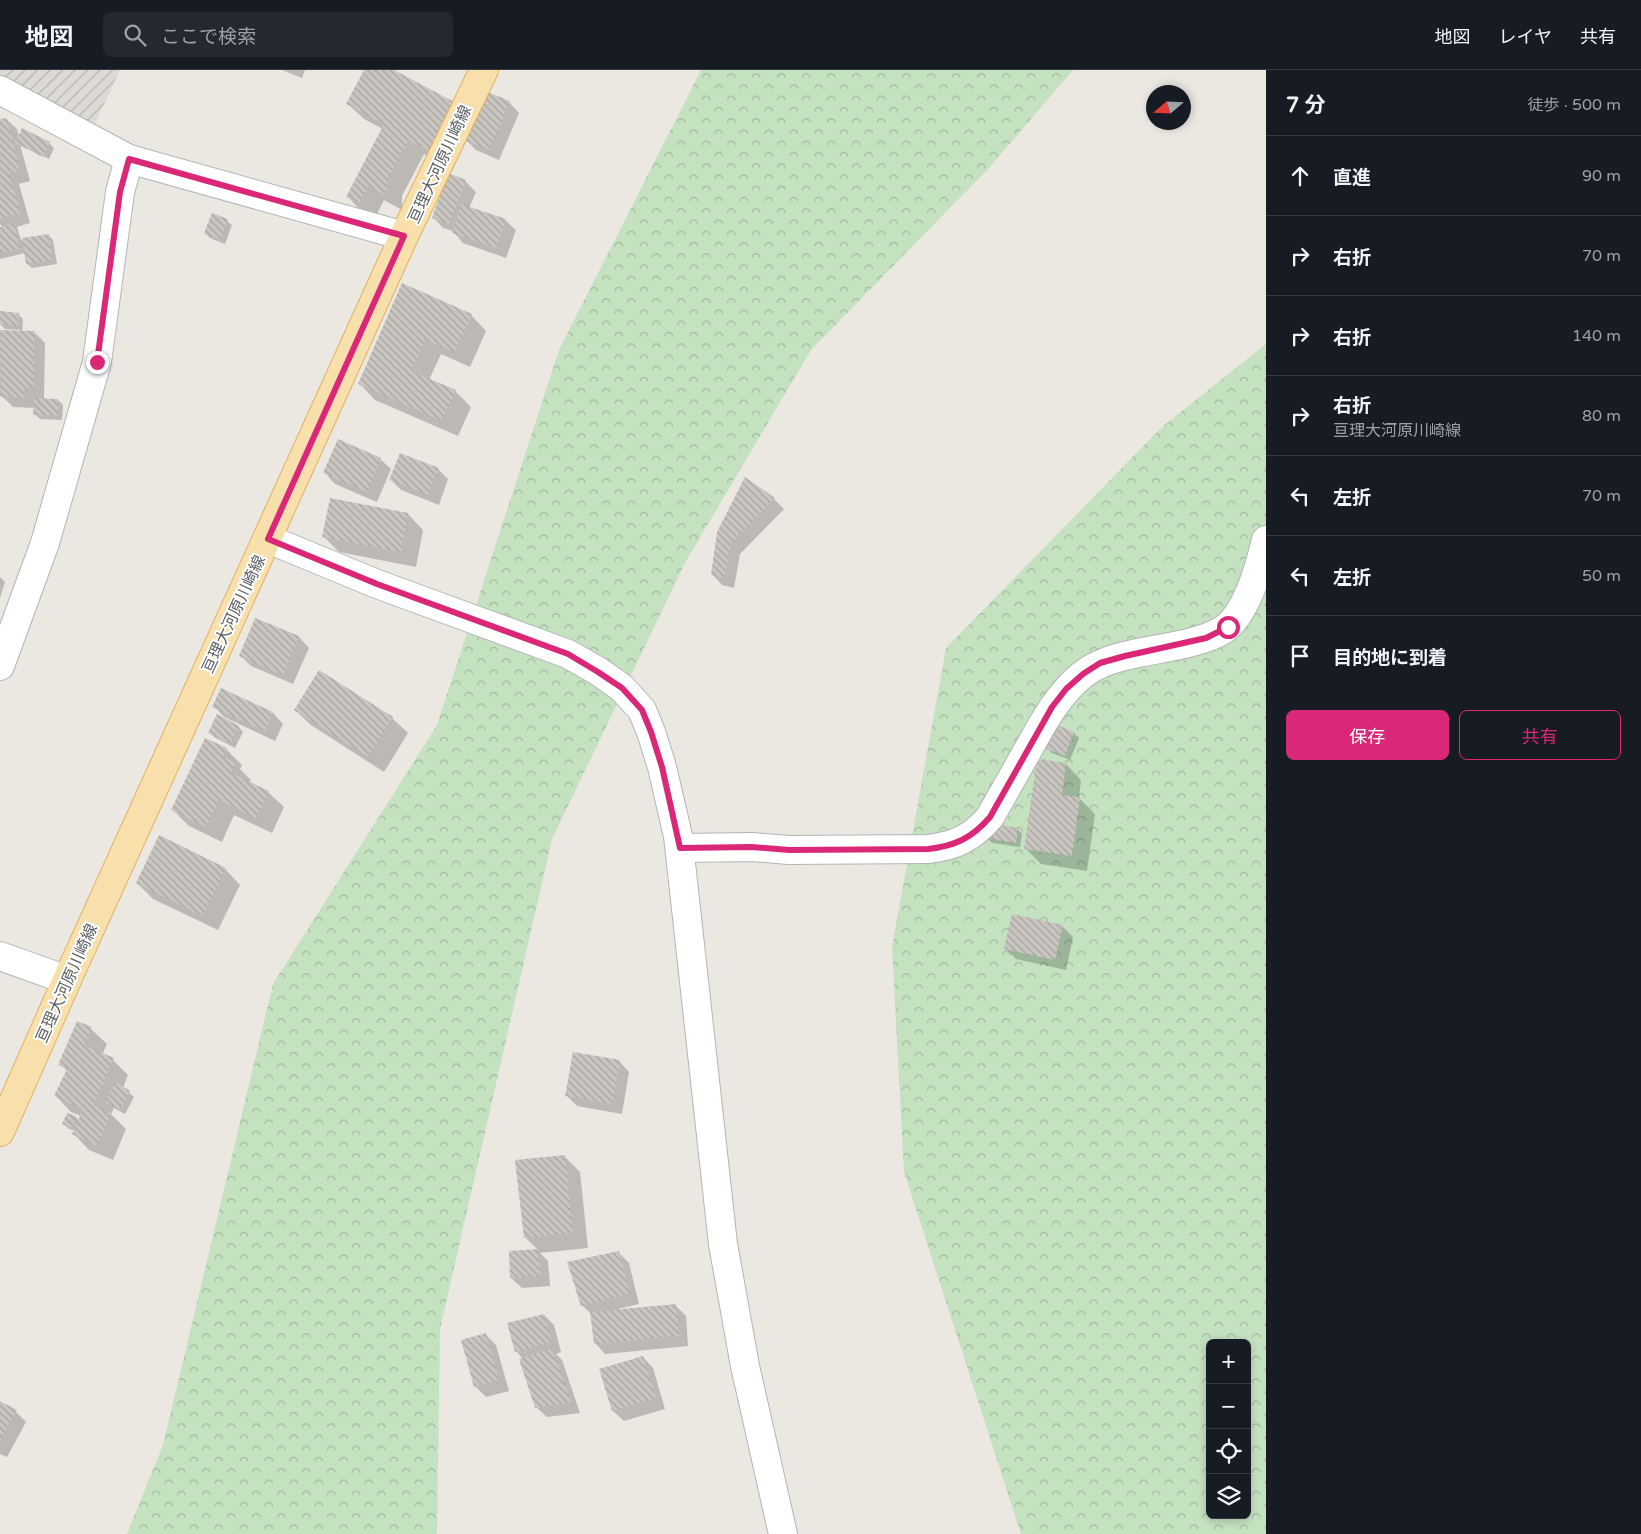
<!DOCTYPE html>
<html lang="ja">
<head>
<meta charset="utf-8">
<style>
	:root { --surface:#171b24; --page:#242831; --text:#f1f3f6; --muted:#9ea1a6; --line:#363941; --accent:#db2777 }
	body { margin:0; font-family:"Varela Round","Noto Sans JP",sans-serif; background:var(--page); color:var(--text) }
	.controls { position:absolute; right:15px; bottom:15px; display:grid; overflow:hidden; border-radius:8px; box-shadow:0 2px 8px #0003 }
	.controls button { width:45px; height:45px; display:grid; place-items:center; padding:0; border:0; border-bottom:1px solid var(--line); background:var(--surface); color:var(--text); font:25px sans-serif }
	.compass { position:absolute; left:1146px; top:15px; width:45px; height:45px; border-radius:50%; background:var(--surface); box-shadow:0 2px 8px #0003; rotate:251deg }
	.stop { position:absolute; width:15px; height:15px; margin:-11px; border:4px solid #db2777; border-radius:50%; background:#fff }
	.stop.end { background:#db2777; border-color:#fff; box-shadow:0 1px 5px #0008 }
	.list { margin:0; padding:0; list-style:none }
	h2 { display:flex; justify-content:space-between; align-items:center; height:65px; margin:0; padding:0 20px; font-size:21px }
	h2 small { font-size:16px; font-weight:400; color:var(--muted) }
	.list li { display:grid; grid-template-columns:32px 1fr auto; gap:15px; align-items:center; box-sizing:border-box; height:80px; padding:0 20px; border-top:1px solid var(--line) }
	.list b { display:block; font-size:19px; white-space:nowrap }
	.list p { margin:0; font-size:16px; white-space:nowrap; color:var(--muted) }
	.list em { font-size:16px; font-style:normal; color:var(--muted) }
	.actions { display:flex; gap:10px; padding:15px 20px }
	.actions a { flex:1; padding:11px 0; border:1px solid var(--accent); border-radius:8px; text-align:center; font-size:18px; color:var(--accent) }
	.actions .main { background:var(--accent); color:#fff }
	.icon { flex:none; width:28px; height:28px; fill:none; stroke:currentColor; stroke-width:2; stroke-linecap:round; stroke-linejoin:round }
	.map { position:relative; flex:none; width:1266px; height:1464px; overflow:hidden }
	header { display:flex; align-items:center; gap:30px; box-sizing:border-box; height:70px; padding:0 25px; background:var(--surface); border-bottom:1px solid var(--line) }
	header strong { font-size:24px }
	nav { display:flex; gap:28px; margin-inline-start:auto; font-size:18px }
	.search { width:350px; height:45px; background:var(--page); display:flex; align-items:center; gap:12px; box-sizing:border-box; padding:0 18px; border-radius:8px; color:var(--muted); font-size:19px }
	main { display:flex }
	aside { flex:1; background:var(--surface) }
	.map>svg:first-child { display:block }
</style>
</head>
<body>
<header>
<strong>地図</strong>
<div class="search"><svg class="icon" aria-label="search" viewBox="0 0 24 24"><circle cx="10" cy="10" r="6"/><path d="M15 15l6 6"/></svg>ここで検索</div>
<nav><a>地図</a><a>レイヤ</a><a>共有</a></nav>
</header>
<main>
<div class="map">
<svg width="1266" height="1464" viewBox="0 0 1266 1464">
	<defs>
		<pattern id="industrial-furrows" width="10" height="10" patternUnits="userSpaceOnUse" patternTransform="scale(1.25)"><rect width="10" height="10" fill="#dddad6"/><path d="M-1 1l2-2M0 10L10 0M9 11l2-2" fill="none" stroke="#b6b4b1"/></pattern>
		<pattern id="forest-crowns" width="20" height="18" patternUnits="userSpaceOnUse" patternTransform="scale(1.25)"><rect width="20" height="18" fill="#c4e1c0"/><path d="M2 6a3 3 0 1 1 6 0M12 15a3 3 0 1 1 6 0" fill="none" stroke="#a2ba9f"/></pattern>
		<pattern id="building-back-hatch" width="6" height="6" patternUnits="userSpaceOnUse" patternTransform="scale(1.25)"><rect width="6" height="6" fill="#c9c5c0"/><path d="M-1 5l2 2M0 0l6 6M5-1l2 2" fill="none" stroke="#a6a39f"/></pattern>
	</defs>
	<rect width="100%" height="100%" fill="#ebe8e1"/>
	<polygon fill="url(#industrial-furrows)" points="0,0 120,0 92,60 0,5"/>
	<g fill="url(#forest-crowns)" fill-rule="evenodd">
		<polygon points="701,0 1073,0 988,99 811,280 686,491 552,769 440,1259 437,1464 127,1464 163,1375 273,914 437,655 559,280"/>
		<path d="M1266 274V1464H1021L904 1102 892 877 946 578 1162 357ZM1210 1273H1247V1445H1210Z"/>
	</g>
	<g fill="#0003">
		<polygon points="282,0 305,0 302,8"/>
		<polygon points="366,0 391,0 453,33 445,95 424,84 402,126 402,140 384,130 375,148 363,143 348,127 383,59 364,49 348,34"/>
		<polygon points="509,32 519,43 499,90 476,80 465,69"/>
		<polygon points="6,49 17,59 19,68 49,73 54,78 49,89 21,75 21,78 48,91 21,78 30,111 19,114 30,153 17,157 21,170 48,165 53,170 57,194 32,198 27,194 25,183 0,189 0,158 3,157 0,154 0,51"/>
		<polygon points="465,111 476,122 469,138 505,150 516,160 506,188 463,173 453,161 443,158 433,147"/>
		<polygon points="213,145 227,151 232,155 225,174 210,168 205,163"/>
		<polygon points="403,215 471,245 486,261 470,297 441,284 429,310 455,321 471,337 458,366 375,330 360,314"/>
		<polygon points="18,244 23,249 22,262 35,263 45,273 44,329 58,330 63,335 62,350 40,349 35,344 35,338 13,337 2,326 0,326 0,262 21,262 21,260 5,259 0,254"/>
		<polygon points="380,389 391,399 377,432 335,414 325,403"/>
		<polygon points="438,399 448,409 439,435 401,420 391,410"/>
		<polygon points="774,429 784,439 740,484 734,518 722,515 712,504 718,462"/>
		<polygon points="408,444 423,460 416,497 339,482 323,466"/>
		<polygon points="0,507 5,512 0,528"/>
		<polygon points="256,549 299,567 309,578 293,614 251,596 241,586"/>
		<polygon points="222,619 273,643 283,654 275,671 224,647 214,636"/>
		<polygon points="295,640 392,648 408,663 384,702 311,655"/>
		<polygon points="217,646 239,657 243,662 235,678 214,667 209,662"/>
		<polygon points="1055,656 1074,663 1079,668 1070,690 1052,683 1047,678"/>
		<polygon points="226,679 242,695 240,699 251,710 249,713 268,722 284,737 272,763 234,745 222,772 189,756 173,740"/>
		<polygon points="1066,694 1081,710 1079,728 1095,744 1087,801 1041,794 1025,778"/>
		<polygon points="1018,759 1022,764 1020,777 992,773 987,768"/>
		<polygon points="225,799 240,815 218,860 153,829 137,813"/>
		<polygon points="1013,846 1063,857 1073,867 1066,900 1016,889 1006,879"/>
		<polygon points="91,959 107,974 102,985 113,990 128,1005 123,1018 134,1027 125,1044 114,1038 111,1044 126,1059 113,1090 89,1080 74,1064 75,1061 69,1059 64,1054 68,1044 76,1047 79,1051 81,1046 71,1042 56,1026 67,1001 60,994"/>
		<polygon points="619,991 629,1002 622,1044 577,1036 566,1025"/>
		<polygon points="565,1087 580,1102 588,1178 540,1183 548,1191 550,1216 522,1218 511,1208 538,1180 525,1167"/>
		<polygon points="619,1183 629,1193 639,1234 618,1239 618,1241 675,1235 686,1246 688,1276 605,1284 595,1273 592,1245 582,1235"/>
		<polygon points="544,1245 554,1255 561,1282 556,1284 562,1290 580,1343 547,1347 536,1337 523,1289 516,1281"/>
		<polygon points="485,1264 496,1275 509,1321 486,1327 476,1317"/>
		<polygon points="643,1287 653,1298 665,1339 624,1351 613,1341"/>
		<polygon points="0,1333 16,1342 26,1352 7,1387 0,1384"/>
	</g>
	<g fill="url(#building-back-hatch)">
		<polygon points="364,0 394,0 454,32 429,80 408,70 387,110 387,126 368,116 359,133 346,127 384,54 346,34"/>
		<polygon points="485,21 510,31 489,80 464,70"/>
		<polygon points="7,48 20,101 9,104 21,143 0,149 0,49"/>
		<polygon points="22,58 50,72 43,87 15,73"/>
		<polygon points="448,103 466,110 449,154 432,148"/>
		<polygon points="461,134 506,149 496,178 452,163"/>
		<polygon points="212,143 228,149 220,170 204,163"/>
		<polygon points="14,153 20,179 0,183 0,157"/>
		<polygon points="49,164 53,190 26,194 22,168"/>
		<polygon points="402,213 472,244 455,282 425,270 411,301 456,320 442,351 358,314"/>
		<polygon points="0,241 19,243 18,256 0,254"/>
		<polygon points="0,260 35,261 34,318 24,317 24,328 1,327"/>
		<polygon points="34,328 58,329 58,345 33,345"/>
		<polygon points="338,369 381,388 367,422 323,403"/>
		<polygon points="400,383 439,398 428,425 389,410"/>
		<polygon points="745,407 775,428 731,473 724,508 711,505 717,462"/>
		<polygon points="330,428 408,443 401,482 322,467"/>
		<polygon points="255,548 299,566 283,605 239,586"/>
		<polygon points="319,600 393,647 368,687 294,640"/>
		<polygon points="221,618 273,642 265,661 212,637"/>
		<polygon points="217,644 239,656 230,674 208,663"/>
		<polygon points="1055,654 1074,662 1065,686 1046,679"/>
		<polygon points="205,668 227,678 223,687 236,693 231,703 269,721 256,748 219,730 206,757 171,740"/>
		<polygon points="1037,689 1066,693 1062,725 1080,727 1072,786 1024,779"/>
		<polygon points="989,753 1018,758 1016,773 986,768"/>
		<polygon points="159,765 226,798 203,846 136,813"/>
		<polygon points="1012,844 1063,855 1055,890 1004,879"/>
		<polygon points="77,951 92,957 84,975 114,988 93,1035 111,1043 97,1076 72,1064 83,1039 54,1026 67,999 58,995"/>
		<polygon points="573,982 620,990 612,1034 565,1026"/>
		<polygon points="116,1012 130,1021 119,1040 105,1032"/>
		<polygon points="67,1043 76,1046 72,1058 62,1054"/>
		<polygon points="565,1085 573,1163 524,1168 515,1090"/>
		<polygon points="538,1179 540,1206 510,1208 509,1181"/>
		<polygon points="619,1181 630,1223 581,1236 567,1192"/>
		<polygon points="676,1234 679,1266 594,1274 590,1242"/>
		<polygon points="544,1244 552,1272 515,1282 507,1253"/>
		<polygon points="486,1263 499,1310 474,1317 461,1270"/>
		<polygon points="552,1278 571,1332 535,1338 519,1289"/>
		<polygon points="643,1286 656,1328 612,1341 599,1299"/>
		<polygon points="0,1331 17,1340 0,1371"/>
	</g>
	<g fill="none" stroke-linecap="round" stroke-linejoin="round">
		<defs>
			<g id="minor">
				<polyline points="0,20 129,89 404,166"/>
				<polyline points="268,469 377,514 568,584 598,601 622,618 642,640 651,662 662,697 678,766 723,1174 745,1296 783,1464"/>
				<polyline points="0,596 45,473 97,292 120,122 129,89"/>
				<path d="M680 778 752 777 789 780 928 779C955 776 972 768 990 747 1003 724 1016 701 1029 678 1044 651 1058 625 1082 605 1099 592 1118 587 1138 583 1162 578 1211 572 1228 556 1248 538 1260 495 1266 470"/>
				<polyline points="0,886 67,910"/>
			</g>
			<polyline id="major" points="0,1062 67,910 404,166 484,0"/>
		</defs>
		<use href="#minor" stroke="#b2b5b8" stroke-width="30"/>
		<use href="#major" stroke="#e4ae62" stroke-width="30"/>
		<use href="#minor" stroke="#fff" stroke-width="28"/>
		<use href="#major" stroke="#f7e0ab" stroke-width="28"/>
	</g>
	<g fill="none" stroke-linecap="round" stroke-linejoin="round">
		<path stroke="#db2777" stroke-width="6" d="M97 292 120 122 129 89 404 166 268 469 377 514 568 584 598 602 622 618 642 640 651 662 662 697 680 778 752 777 789 780 928 779C955 776 972 768 990 747L1052 637 1066 619 1083 604 1100 593 1125 586 1206 568 1228 557"/>
	</g>
	<g text-anchor="middle" stroke-width="4" stroke-linejoin="round" paint-order="stroke">
		<g font-size="16" fill="#5a5e61" stroke="#fff">
			<text transform="translate(439 94) rotate(-65)" y="6">亘理大河原川崎線</text>
			<text transform="translate(233 544) rotate(-65)" y="6">亘理大河原川崎線</text>
			<text transform="translate(66 913) rotate(-66)" y="6">亘理大河原川崎線</text>
		</g>
	</g>
</svg>
<div class="controls">
<button>+</button>
<button>−</button>
<button><svg class="icon" aria-label="locate" viewBox="0 0 24 24"><circle cx="12" cy="12" r="6"/><path d="M12 2v4M12 18v4M2 12h4M18 12h4"/></svg></button>
<button><svg class="icon" aria-label="layers" viewBox="0 0 24 24"><path d="M12 4l9 5-9 5-9-5zM3 14l9 5 9-5"/></svg></button>
</div>
<svg class="compass" viewBox="-18 -18 36 36"><path d="M0-13l5 13h-10z" fill="#e53935"/><path d="M0 13l5-13h-10z" fill="#9ea1a6"/></svg>
<div class="stop" style="left:1228px;top:557px"></div>
<div class="stop end" style="left:97px;top:292px"></div>
</div>
<aside>
<h2>7 分<small>徒歩 · 500 m</small></h2>
<ul class="list">
<li><svg class="icon" aria-label="ahead" viewBox="0 0 24 24"><path d="M12 20V5M6 11l6-6 6 6"/></svg><div><b>直進</b></div><em>90 m</em></li>
<li><svg class="icon" aria-label="right" viewBox="0 0 24 24"><path d="M7 20v-9h11M14 6l5 5-5 5"/></svg><div><b>右折</b></div><em>70 m</em></li>
<li><svg class="icon" aria-label="right" viewBox="0 0 24 24"><path d="M7 20v-9h11M14 6l5 5-5 5"/></svg><div><b>右折</b></div><em>140 m</em></li>
<li><svg class="icon" aria-label="right" viewBox="0 0 24 24"><path d="M7 20v-9h11M14 6l5 5-5 5"/></svg><div><b>右折</b><p>亘理大河原川崎線</p></div><em>80 m</em></li>
<li><svg class="icon" aria-label="left" viewBox="0 0 24 24"><path d="M17 20v-9H6M10 6l-5 5 5 5"/></svg><div><b>左折</b></div><em>70 m</em></li>
<li><svg class="icon" aria-label="left" viewBox="0 0 24 24"><path d="M17 20v-9H6M10 6l-5 5 5 5"/></svg><div><b>左折</b></div><em>50 m</em></li>
<li><svg class="icon" aria-label="arrive" viewBox="0 0 24 24"><path d="M6 21V4h12l-3 4 3 4H6"/></svg><div><b>目的地に到着</b></div></li>
</ul>
<div class="actions"><a class="main">保存</a><a>共有</a></div>
</aside>
</main>
</body>
</html>
